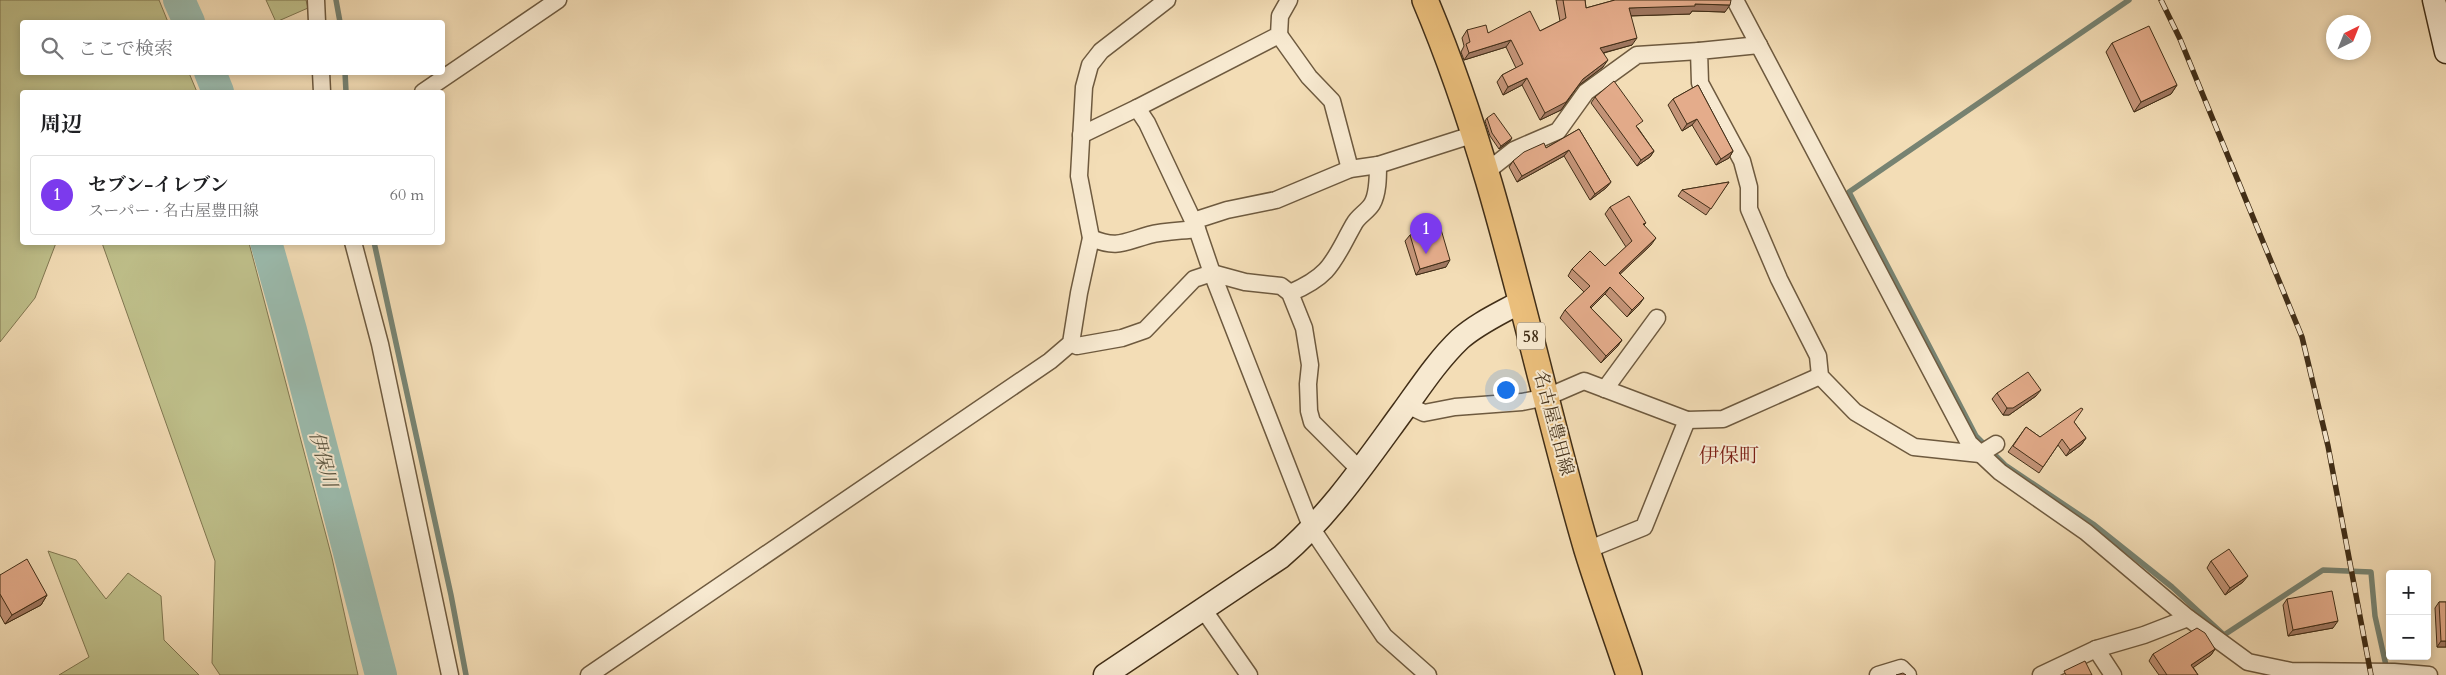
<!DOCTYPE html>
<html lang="ja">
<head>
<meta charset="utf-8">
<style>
	:root { --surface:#fff; --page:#f6f6f6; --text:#202124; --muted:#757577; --line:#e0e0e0; --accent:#7c3aed }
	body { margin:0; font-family:Cardo,"Noto Serif JP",serif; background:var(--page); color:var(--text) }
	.controls { position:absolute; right:15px; bottom:15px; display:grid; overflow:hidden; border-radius:5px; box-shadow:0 2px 8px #0003 }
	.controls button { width:45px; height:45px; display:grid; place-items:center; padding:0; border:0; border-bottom:1px solid var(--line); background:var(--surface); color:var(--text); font:25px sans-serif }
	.compass { position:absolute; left:2326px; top:15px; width:45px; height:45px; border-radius:50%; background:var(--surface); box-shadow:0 2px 8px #0003; rotate:43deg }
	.you { position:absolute; left:1505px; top:389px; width:18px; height:18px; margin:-12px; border:4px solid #fff; border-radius:50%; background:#1a73e8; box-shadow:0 0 0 8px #1a73e833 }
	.badge { display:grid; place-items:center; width:32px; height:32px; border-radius:50%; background:var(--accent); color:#fff; font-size:16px; font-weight:700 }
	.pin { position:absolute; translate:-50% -41px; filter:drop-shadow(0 1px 2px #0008) }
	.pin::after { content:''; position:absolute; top:26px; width:18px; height:15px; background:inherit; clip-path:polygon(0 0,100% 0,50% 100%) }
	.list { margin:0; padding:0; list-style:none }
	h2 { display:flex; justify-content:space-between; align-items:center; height:65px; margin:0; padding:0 20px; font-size:21px }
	h2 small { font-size:16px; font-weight:400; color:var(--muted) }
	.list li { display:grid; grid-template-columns:32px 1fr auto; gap:15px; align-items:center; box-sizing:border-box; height:80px; margin:0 10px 10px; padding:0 10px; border:1px solid var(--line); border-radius:5px }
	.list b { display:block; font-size:19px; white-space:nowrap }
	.list p { margin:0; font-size:16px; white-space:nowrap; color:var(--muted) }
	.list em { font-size:16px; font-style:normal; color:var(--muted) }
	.icon { flex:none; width:28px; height:28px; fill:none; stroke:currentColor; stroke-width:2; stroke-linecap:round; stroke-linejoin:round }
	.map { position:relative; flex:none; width:2446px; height:675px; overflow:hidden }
	.search { position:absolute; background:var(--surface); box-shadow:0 2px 8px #0003; left:20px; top:20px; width:425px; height:55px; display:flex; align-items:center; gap:12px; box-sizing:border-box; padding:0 18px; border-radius:5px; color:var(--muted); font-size:19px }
	.panel { position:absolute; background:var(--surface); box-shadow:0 2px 8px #0003; left:20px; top:90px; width:425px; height:155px; border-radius:5px }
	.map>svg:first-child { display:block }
</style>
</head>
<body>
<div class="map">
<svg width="2446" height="675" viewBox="0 0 2446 675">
	<rect width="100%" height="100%" fill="#f3ddb6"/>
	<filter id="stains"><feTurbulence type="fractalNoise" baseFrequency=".004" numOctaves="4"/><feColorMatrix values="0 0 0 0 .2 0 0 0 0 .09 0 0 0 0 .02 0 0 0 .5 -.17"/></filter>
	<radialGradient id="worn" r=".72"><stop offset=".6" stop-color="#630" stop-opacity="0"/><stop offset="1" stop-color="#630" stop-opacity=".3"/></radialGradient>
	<g fill="#bfc08b" stroke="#807751">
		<polygon points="0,0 159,0 168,22 22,22 22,72 189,73 197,92 22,92 22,242 56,243 35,298 0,342"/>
		<polygon points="266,0 306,0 308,8 276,22"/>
		<polygon points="102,243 249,243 332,558 358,675 220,675 212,663 215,561"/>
		<polygon points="48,551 76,560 106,599 128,573 161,596 164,640 199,675 59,675 89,657"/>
	</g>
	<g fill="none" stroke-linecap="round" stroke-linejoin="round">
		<g stroke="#778372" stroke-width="5.5">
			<polyline points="336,0 340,22"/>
			<polyline points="2129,0 1849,192 1976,436 2005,465 2093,524 2172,587 2224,635 2323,570 2371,572 2375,616 2387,670"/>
			<polyline points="345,72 346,92"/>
			<polyline points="374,242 451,595 466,675"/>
		</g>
		<g stroke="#9bbcaf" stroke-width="32">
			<polyline points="179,0 189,22"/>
			<polyline points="210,72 218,92"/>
			<polyline points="266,242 291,330 381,675"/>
		</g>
		<defs>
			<g id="street">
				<polyline points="316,0 317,22"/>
				<polyline points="1735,0 1969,443 2000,472 2086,532 2188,618 2248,662 2291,671 2394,672 2429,675"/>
				<polyline points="1279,35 1309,77 1332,101 1350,169"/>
				<polyline points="1759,45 1699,51 1700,83 1742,161 1749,187 1749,209 1779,279 1818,356 1820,376 1855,412 1914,447 1980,454 1996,444"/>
				<polyline points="321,72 322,92"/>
				<polyline points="423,92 558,0"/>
				<polyline points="1137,108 1279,35 1280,16 1289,0"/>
				<polyline points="1081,135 1137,108 1147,123 1197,229 1212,273 1312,529 1384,636 1428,675"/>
				<polyline points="1486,172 1514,150 1558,131 1586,92 1637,55 1699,51"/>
				<polyline points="1193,221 1227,210 1276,200 1350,169 1378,165 1475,134"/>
				<path d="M1091 238C1117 249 1124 242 1149 235 1164 231 1181 231 1197 229"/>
				<polyline points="353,242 380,344 450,675"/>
				<path d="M1290 293C1332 275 1333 261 1354 224 1358 216 1367 212 1372 204 1378 194 1378 177 1378 165"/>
				<polyline points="1071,343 1077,346 1122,338 1145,330 1194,279 1212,273 1245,282 1281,286 1290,293 1304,328 1310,365 1308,384 1309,411 1312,422 1360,470"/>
				<polyline points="1605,389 1657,318"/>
				<polyline points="1407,405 1424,413 1455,407 1522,402 1547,397 1584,381 1687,420 1644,527 1587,550"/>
				<polyline points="1687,420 1723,419 1820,376"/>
				<polyline points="1203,609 1249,675"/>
				<polyline points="2096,649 2113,675"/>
				<polyline points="589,675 1050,361 1071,343 1079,293 1091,238 1079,176 1084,87 1090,65 1101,51 1167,0"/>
				<polyline points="1878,675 1901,668 1908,675"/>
				<polyline points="2041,675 2096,649 2144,635 2188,618"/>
			</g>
			<g id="secondary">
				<polyline points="2434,0 2446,52"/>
				<path d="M1105 675 1281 557C1330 515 1365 463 1403 411 1421 386 1438 360 1460 339 1478 323 1501 313 1522 301"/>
			</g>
			<path id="primary" d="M1425 0C1500 177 1533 366 1587 550 1600 592 1615 633 1629 675"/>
		</defs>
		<use href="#street" stroke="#6e5a3f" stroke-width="19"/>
		<use href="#secondary" stroke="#412e17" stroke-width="25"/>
		<use href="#primary" stroke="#412e17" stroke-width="28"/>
		<use href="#street" stroke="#f7e9d0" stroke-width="16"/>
		<use href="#secondary" stroke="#f7e9d0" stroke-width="22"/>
		<use href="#primary" stroke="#eabe7b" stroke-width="25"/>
		<defs>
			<polyline id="rail" points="2161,0 2180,39 2302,337 2328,446 2371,675"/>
		</defs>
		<use href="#rail" stroke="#412e17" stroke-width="5.5"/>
		<use href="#rail" stroke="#f7e9d0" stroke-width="4" stroke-dasharray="11" stroke-linecap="butt"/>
	</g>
	<g fill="#c49478" stroke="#412e17">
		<polygon points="1556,0 1585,0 1586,8 1615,0 1725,12 1692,11 1690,14 1631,16 1632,45 1604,53 1603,67 1578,86 1561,110 1540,120 1522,85 1503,95 1497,82 1502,75 1516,68 1506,47 1464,60 1461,52 1464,46 1462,38 1467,30 1488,33 1540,31 1560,21"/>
		<polygon points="2112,43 2177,85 2171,94 2134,112 2106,52"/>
		<polygon points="1698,85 1733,151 1729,158 1716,165 1692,125 1682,131 1668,105 1673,99"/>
		<polygon points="1595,97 1638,128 1654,151 1650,157 1637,166 1591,103"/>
		<polygon points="1487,118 1510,141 1499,149 1490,136 1485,121"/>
		<polygon points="1579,129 1611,182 1606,188 1590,200 1564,156 1517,182 1509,167 1513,161 1546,148"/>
		<polygon points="1729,182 1706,215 1678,196 1682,190"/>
		<polygon points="1610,207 1646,223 1644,225 1651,245 1620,274 1639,305 1627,317 1605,294 1591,308 1622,340 1617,347 1601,363 1560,318 1565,310 1584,292 1568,276 1572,269 1605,266 1626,247 1605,214"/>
		<polygon points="1410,235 1446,267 1416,275 1405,241"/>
		<polygon points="1997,393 2036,396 2009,415 2003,415 1992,399"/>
		<polygon points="2074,422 2086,438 2081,445 2066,456 2058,445 2039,473 2008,452 2026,427 2040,437"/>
		<polygon points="2211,561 2243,582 2225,595 2207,568"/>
		<polygon points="0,575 47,595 41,605 5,624 0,615"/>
		<polygon points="2287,599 2333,628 2288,636 2283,605"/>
		<polygon points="2439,602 2446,602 2446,647 2437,647 2435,608"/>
		<polygon points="2390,611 2390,623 2388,614"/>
		<polygon points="2215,649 2211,655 2193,667 2198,675 2159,675 2149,661 2153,654"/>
	</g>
	<g fill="#a07861" stroke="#412e17">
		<polygon points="1695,4 1730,5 1725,12 1692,11 1690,14 1624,16 1629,8"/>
		<polygon points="1637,38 1632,45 1595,55 1600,48"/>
		<polygon points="1511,40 1506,47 1464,60 1469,53"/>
		<polygon points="1608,60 1603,67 1578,86 1561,110 1540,120 1545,113 1583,79"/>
		<polygon points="1527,78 1522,85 1503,95 1508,87"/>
		<polygon points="2177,85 2171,94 2134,112 2141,102"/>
		<polygon points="1697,119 1692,125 1682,131 1687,124"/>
		<polygon points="1512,138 1510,141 1499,149 1501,146"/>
		<polygon points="1569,150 1564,156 1517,182 1522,176"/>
		<polygon points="1654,151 1650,157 1637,166 1641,160"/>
		<polygon points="1733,151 1729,158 1716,165 1721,159"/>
		<polygon points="1611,182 1606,188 1590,200 1595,194"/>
		<polygon points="1656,238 1651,245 1614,280 1619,273"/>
		<polygon points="1450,260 1446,267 1416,275 1420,269"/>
		<polygon points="1610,287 1605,294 1585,314 1590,307"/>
		<polygon points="1644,298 1639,305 1627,317 1632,310"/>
		<polygon points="1622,340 1617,347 1601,363 1606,356"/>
		<polygon points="2041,390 2036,396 2009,415 2003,415 2007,408"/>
		<polygon points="2086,438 2081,445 2066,456 2070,450"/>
		<polygon points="2248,576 2243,582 2225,595 2230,588"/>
		<polygon points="47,595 41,605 5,624 12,615"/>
		<polygon points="2338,621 2333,628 2288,636 2293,630"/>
		<polygon points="2441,641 2446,641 2446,647 2437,647"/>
		<polygon points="2215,649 2211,655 2187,672 2191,665"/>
	</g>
	<g fill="#e4ac8b" stroke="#412e17">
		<polygon points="1563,0 1585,0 1586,8 1615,0 1731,0 1730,5 1695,4 1695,6 1629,8 1637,38 1600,48 1608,60 1583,79 1566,102 1545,113 1527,78 1508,87 1502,75 1523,64 1511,40 1469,53 1466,44 1470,42 1467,30 1486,25 1488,33 1530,11 1540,31 1566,18"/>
		<polygon points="2149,26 2177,85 2141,102 2112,43"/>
		<polygon points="1614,81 1643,121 1636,126 1654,151 1641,160 1595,97"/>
		<polygon points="1698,85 1733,151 1721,159 1697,119 1687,124 1673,99"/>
		<polygon points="1494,113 1512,138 1501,146 1492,133 1487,118"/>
		<polygon points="1579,129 1611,182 1595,194 1569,150 1522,176 1513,161 1524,152 1544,143 1546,148"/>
		<polygon points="1729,182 1711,209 1682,190"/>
		<polygon points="1629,196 1646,223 1643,224 1656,238 1619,273 1644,298 1632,310 1610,287 1590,307 1622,340 1606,356 1565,310 1590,286 1572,269 1590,251 1605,266 1632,241 1610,207"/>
		<polygon points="1440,226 1450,260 1420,269 1410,235"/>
		<polygon points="2028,372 2041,390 2013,408 2007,408 1997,393"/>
		<polygon points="2081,408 2083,409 2074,422 2086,438 2070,450 2062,439 2043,467 2013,446 2026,427 2040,437"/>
		<polygon points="2229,549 2248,576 2230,588 2211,561"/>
		<polygon points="27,559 47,595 12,615 0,594 0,575"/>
		<polygon points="2332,591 2338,621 2293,630 2287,599"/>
		<polygon points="2439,602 2446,602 2446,641 2441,641"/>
		<polygon points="2197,628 2205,633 2215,649 2191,665 2198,675 2167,675 2153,654"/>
		<polygon points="2085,661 2092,675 2066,675 2064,671"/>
		<polygon points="1903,673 1906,675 1896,675"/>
	</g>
	<g text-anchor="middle" stroke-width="4" stroke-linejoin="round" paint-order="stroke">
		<rect fill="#f7e9d0" stroke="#78664e" stroke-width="1" x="1517" y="322.5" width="28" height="27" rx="4"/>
		<g font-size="16" font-weight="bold" fill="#412e17">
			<text x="1531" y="342">58</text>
		</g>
		<g font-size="18" fill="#412e17" stroke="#f7e9d0">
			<text transform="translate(1554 423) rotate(75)" y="6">名古屋豊田線</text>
		</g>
		<g font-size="19" font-style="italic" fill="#58523d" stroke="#f7e9d0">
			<text transform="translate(324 459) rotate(75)" y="7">伊保川</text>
		</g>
		<g font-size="20" fill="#7a1f14" stroke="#f7e9d0">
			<text x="1729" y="462">伊保町</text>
		</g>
	</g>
	<rect width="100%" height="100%" filter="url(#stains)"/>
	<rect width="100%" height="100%" fill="url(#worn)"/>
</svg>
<div class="controls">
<button>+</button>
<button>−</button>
</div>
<svg class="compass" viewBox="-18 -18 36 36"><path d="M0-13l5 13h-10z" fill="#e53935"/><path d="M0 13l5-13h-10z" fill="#757577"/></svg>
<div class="you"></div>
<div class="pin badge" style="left:1426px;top:254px">1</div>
<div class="search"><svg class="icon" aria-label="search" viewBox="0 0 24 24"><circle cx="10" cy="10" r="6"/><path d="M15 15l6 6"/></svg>ここで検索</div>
<section class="panel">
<h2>周辺<small></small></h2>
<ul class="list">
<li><span class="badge">1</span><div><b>セブン-イレブン</b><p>スーパー · 名古屋豊田線</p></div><em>60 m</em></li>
</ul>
</section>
</div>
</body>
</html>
